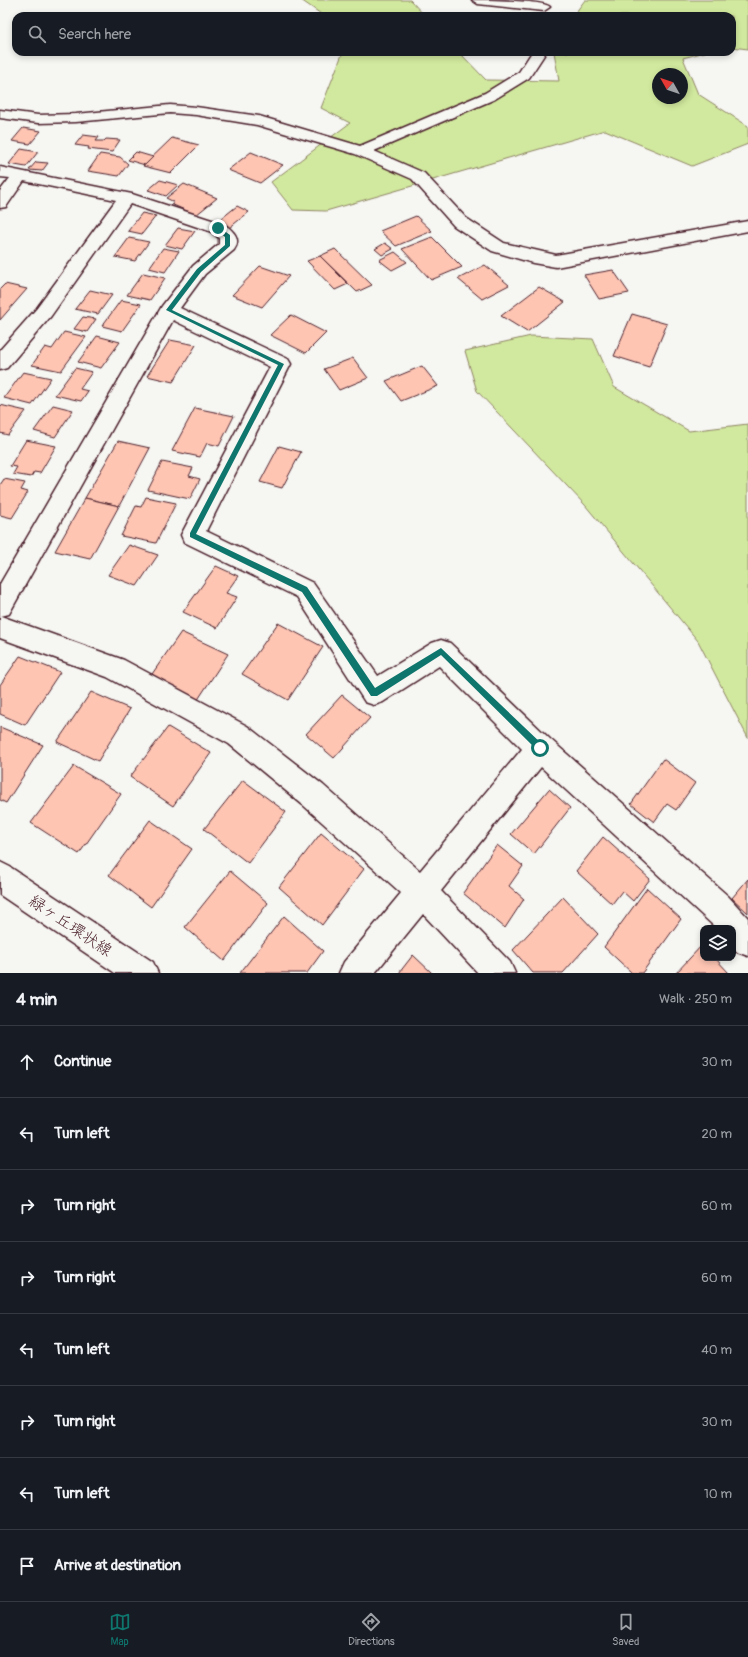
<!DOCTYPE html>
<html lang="en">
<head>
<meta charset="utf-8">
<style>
	:root { --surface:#171b24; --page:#242831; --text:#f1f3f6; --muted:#9ea1a6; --line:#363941; --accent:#0f766e }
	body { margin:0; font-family:Pangolin,"Klee One",sans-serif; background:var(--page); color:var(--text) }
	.controls { position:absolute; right:12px; bottom:12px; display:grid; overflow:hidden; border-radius:8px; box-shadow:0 2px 6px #0003 }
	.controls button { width:36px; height:36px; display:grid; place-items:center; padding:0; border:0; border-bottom:1px solid var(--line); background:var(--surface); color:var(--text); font:20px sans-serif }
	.compass { position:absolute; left:652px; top:68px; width:36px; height:36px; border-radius:50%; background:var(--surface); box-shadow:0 2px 6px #0003; rotate:310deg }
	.stop { position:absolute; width:12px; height:12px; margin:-9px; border:3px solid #0f766e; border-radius:50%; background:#fff }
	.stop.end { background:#0f766e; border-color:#fff; box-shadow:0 1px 4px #0008 }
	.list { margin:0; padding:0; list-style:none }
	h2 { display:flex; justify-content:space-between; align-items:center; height:52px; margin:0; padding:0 16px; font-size:17px }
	h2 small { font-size:13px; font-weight:400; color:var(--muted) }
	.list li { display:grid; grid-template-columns:26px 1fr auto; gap:12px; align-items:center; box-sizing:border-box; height:72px; padding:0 16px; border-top:1px solid var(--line) }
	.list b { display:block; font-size:15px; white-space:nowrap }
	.list em { font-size:13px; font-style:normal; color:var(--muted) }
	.icon { flex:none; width:22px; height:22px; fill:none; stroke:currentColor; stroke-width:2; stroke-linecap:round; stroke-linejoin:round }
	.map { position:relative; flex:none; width:748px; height:973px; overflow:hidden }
	.search { position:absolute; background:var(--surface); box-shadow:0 2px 6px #0003; left:12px; right:12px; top:12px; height:44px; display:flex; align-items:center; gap:10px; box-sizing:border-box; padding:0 14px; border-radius:12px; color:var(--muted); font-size:15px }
	.sheet { height:628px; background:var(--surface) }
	nav { display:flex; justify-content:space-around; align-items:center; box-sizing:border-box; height:56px; border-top:1px solid var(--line); background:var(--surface); font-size:11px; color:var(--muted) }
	nav a { display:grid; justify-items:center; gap:2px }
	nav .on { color:var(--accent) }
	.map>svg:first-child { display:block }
</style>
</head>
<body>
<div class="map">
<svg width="748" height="973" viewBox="0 0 748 973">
	<rect width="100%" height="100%" fill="#f6f6f2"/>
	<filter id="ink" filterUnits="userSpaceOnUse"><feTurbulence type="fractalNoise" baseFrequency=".025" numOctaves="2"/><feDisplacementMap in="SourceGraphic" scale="8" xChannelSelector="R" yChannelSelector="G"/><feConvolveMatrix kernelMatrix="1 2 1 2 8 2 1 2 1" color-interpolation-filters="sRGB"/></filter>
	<g filter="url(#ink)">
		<g fill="#d1e99e" stroke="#8e8464" fill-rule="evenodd">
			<polygon points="301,0 410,0 425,16 324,16"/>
			<polygon points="585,0 748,0 748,49 732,47 732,16 573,16"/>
			<path d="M343 52H459L486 80 559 81 554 52H705L683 58 698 94 748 126V144L692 166 605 130 326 211 293 210 271 182 350 123 321 108ZM658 74H682V98H658Z"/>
			<polygon points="531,336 593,339 614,387 689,431 748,424 748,738 698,641 585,505 477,391 465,351"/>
		</g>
		<g fill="#fec5b3" stroke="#4a1f2b">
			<polygon points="23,128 41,131 30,144 12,141"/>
			<polygon points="83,135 99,137 96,141 104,141 106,139 120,140 112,152 88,149 89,147 75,145"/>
			<polygon points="172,138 199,145 171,173 143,166"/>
			<polygon points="21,149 38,152 26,167 9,164"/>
			<polygon points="136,152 153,157 145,165 128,160"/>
			<polygon points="251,152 283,165 260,183 228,170"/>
			<polygon points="100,154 120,157 128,164 119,176 88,171"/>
			<polygon points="36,162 48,163 42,171 29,170"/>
			<polygon points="160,180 178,185 166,196 148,190"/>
			<polygon points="184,184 217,198 196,215 171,204 174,202 166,198"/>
			<polygon points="237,206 249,212 229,228 217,222"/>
			<polygon points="142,213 156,216 142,234 128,231"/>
			<polygon points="416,216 432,231 396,246 380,231"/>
			<polygon points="178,228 195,231 182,249 165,245"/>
			<polygon points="432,237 462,267 431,280 402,249"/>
			<polygon points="129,238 149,242 135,261 115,257"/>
			<polygon points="385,243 393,249 382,255 375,249"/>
			<polygon points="163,248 179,251 165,272 149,268"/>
			<polygon points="335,249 372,285 357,292 320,256"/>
			<polygon points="395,252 407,262 392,270 379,260"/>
			<polygon points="320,256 348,284 335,290 307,261"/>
			<polygon points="485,265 509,285 482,299 458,279"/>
			<polygon points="260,266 289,276 262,307 232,295"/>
			<polygon points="613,270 629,293 599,299 584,275"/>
			<polygon points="143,273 165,278 150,300 127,295"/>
			<polygon points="5,284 27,289 0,320 0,289"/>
			<polygon points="539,287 565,302 527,332 501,316"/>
			<polygon points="90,290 112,295 98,314 75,309"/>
			<polygon points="121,300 141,304 122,331 102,326"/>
			<polygon points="632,314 667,324 649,367 614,356"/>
			<polygon points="291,315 326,333 306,353 270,335"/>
			<polygon points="83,317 96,319 87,332 74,329"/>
			<polygon points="64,332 86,337 61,371 32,365 45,347 52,349"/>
			<polygon points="97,336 120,342 101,368 78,362"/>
			<polygon points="170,340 196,345 173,382 147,376"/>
			<polygon points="353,358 368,378 339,390 324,369"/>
			<polygon points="422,366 438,386 401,401 386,381"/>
			<polygon points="75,368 92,372 80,389 88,391 81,401 55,395"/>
			<polygon points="23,372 51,378 32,405 4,398"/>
			<polygon points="0,405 26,411 8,435 0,433"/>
			<polygon points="53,405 73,410 55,437 34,431"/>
			<polygon points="195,408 234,416 219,446 207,443 200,457 172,451"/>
			<polygon points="26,440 56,446 40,473 34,472 31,477 13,474 17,467 10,466"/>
			<polygon points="118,441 150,448 119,506 85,498"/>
			<polygon points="279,446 301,452 282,488 260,482"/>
			<polygon points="162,462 193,468 189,476 200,479 190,499 148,490"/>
			<polygon points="4,479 25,483 21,490 28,492 12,518 0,515 0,485"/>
			<polygon points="146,497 176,503 156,543 121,536 136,506 141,507"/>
			<polygon points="85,498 119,506 90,559 55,551"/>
			<polygon points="129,545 158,555 137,586 108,575"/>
			<polygon points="216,566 238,576 226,593 237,597 217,628 183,612"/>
			<polygon points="278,623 323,647 288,700 242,674"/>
			<polygon points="181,632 228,654 197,701 150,677"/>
			<polygon points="20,656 60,672 25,725 0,714 0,685"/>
			<polygon points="91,692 130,709 98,761 57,742"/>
			<polygon points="342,695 370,718 334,758 306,734"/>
			<polygon points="0,727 43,745 6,803 0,800"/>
			<polygon points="168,727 211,753 173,806 130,777"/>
			<polygon points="663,759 695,783 676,810 667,804 654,822 631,804"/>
			<polygon points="74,766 121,794 79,854 31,823"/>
			<polygon points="243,780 286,812 248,863 204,829"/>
			<polygon points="549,789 570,808 534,854 511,834"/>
			<polygon points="150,820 192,849 151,907 109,875"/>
			<polygon points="321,833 364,869 322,925 279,887"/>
			<polygon points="603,837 650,879 633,901 622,891 612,904 576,871"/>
			<polygon points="497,845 523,866 509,886 524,899 505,928 463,893"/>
			<polygon points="230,871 268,903 224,961 185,927"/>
			<polygon points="748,879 748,913 732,898"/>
			<polygon points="647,888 681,919 642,973 632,973 604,947"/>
			<polygon points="563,897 598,934 563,973 533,973 513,950"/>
			<polygon points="284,916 323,951 307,973 240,973"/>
			<polygon points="703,944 703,958 715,958 729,973 676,973"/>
			<polygon points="413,955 432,973 399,973"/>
		</g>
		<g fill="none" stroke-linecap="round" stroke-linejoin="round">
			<defs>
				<g id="minor">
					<path d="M472 0C485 0 544 0 550 7L544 11 478 4Z"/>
					<polygon points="532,52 546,52 529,78 495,99 374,151 424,173 466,218 504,243 556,255 748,221 748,231 556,267 533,263 492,251 454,226 412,179 355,154 257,125 196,115 170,113 76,122 38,123 0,118 0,110 38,115 76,114 170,105 196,107 259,116 360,146 485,93 519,72"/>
					<path d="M0 167 132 194 224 224C233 231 242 238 234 250L205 274 180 308 288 359 291 364 206 531 313 583 378 676 432 643 441 640 450 643 550 739 728 896 748 918V956L737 952 733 947V928H716L541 767 441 891 510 962 515 973H478L423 914 375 973H339L344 962 401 893 303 805 229 744 107 677 0 638V584L162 306 193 266 219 244V238L212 232 130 204 51 316 7 368 0 370V350L37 308 116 200 24 181 6 207 0 208V191L10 178 0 177ZM173 320 270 367 181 535 184 542 297 597 365 702 374 705 383 702 439 666 522 749 420 871 323 785 247 726 124 660 1 616 9 614Z"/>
					<polygon points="0,862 10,867 153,962 158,973 115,973 0,895"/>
				</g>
			</defs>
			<use href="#minor" stroke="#4a1f2b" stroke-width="3"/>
			<use href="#minor" fill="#f6f6f2" fill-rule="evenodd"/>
		</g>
	</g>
	<polygon fill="#0f766e" points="216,227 219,227 230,235 230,246 201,272 172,310 284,364 196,534 307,587 375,688 441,648 543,745 543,751 538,751 441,655 377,696 371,696 302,592 190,537 190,533 278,365 166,310 197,269 225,245 225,237 216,229"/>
	<g text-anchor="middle" stroke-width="3.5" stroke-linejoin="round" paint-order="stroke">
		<g font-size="16" fill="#4a1f2b" stroke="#f6f6f2">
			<text transform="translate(71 925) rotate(34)" y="6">緑ヶ丘環状線</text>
		</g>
	</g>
</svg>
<div class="controls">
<button><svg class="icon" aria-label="layers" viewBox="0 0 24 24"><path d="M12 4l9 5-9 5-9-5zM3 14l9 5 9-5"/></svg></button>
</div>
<svg class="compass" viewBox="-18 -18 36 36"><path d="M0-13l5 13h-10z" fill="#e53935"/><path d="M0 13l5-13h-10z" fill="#9ea1a6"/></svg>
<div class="stop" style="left:540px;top:748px"></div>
<div class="stop end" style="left:218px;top:228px"></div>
<div class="search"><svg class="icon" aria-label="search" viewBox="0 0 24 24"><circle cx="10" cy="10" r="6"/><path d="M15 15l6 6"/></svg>Search here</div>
</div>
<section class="sheet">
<h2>4 min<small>Walk · 250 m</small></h2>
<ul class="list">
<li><svg class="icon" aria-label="ahead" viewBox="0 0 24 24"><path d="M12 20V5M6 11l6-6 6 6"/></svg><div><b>Continue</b></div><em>30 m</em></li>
<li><svg class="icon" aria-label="left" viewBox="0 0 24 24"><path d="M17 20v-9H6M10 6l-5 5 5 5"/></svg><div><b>Turn left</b></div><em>20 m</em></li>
<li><svg class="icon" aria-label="right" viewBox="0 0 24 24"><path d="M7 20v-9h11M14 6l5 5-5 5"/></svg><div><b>Turn right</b></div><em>60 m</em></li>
<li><svg class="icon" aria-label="right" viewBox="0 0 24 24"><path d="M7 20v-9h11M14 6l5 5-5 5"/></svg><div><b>Turn right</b></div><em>60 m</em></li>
<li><svg class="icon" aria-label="left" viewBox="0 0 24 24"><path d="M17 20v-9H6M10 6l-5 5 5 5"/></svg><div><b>Turn left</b></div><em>40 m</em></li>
<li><svg class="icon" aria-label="right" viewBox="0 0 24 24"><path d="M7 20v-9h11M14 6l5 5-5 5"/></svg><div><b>Turn right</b></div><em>30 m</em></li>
<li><svg class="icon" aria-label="left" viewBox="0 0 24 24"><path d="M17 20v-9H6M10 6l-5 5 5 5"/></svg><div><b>Turn left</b></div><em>10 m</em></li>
<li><svg class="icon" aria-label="arrive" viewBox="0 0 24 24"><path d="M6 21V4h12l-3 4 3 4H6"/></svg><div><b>Arrive at destination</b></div></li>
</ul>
</section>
<nav>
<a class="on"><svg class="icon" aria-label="map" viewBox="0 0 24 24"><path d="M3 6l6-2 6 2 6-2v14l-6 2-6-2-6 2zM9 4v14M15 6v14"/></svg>Map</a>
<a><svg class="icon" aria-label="directions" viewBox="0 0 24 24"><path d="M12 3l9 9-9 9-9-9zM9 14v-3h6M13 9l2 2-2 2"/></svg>Directions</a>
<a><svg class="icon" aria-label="saved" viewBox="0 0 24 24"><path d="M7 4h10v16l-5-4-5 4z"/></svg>Saved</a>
</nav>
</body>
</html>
